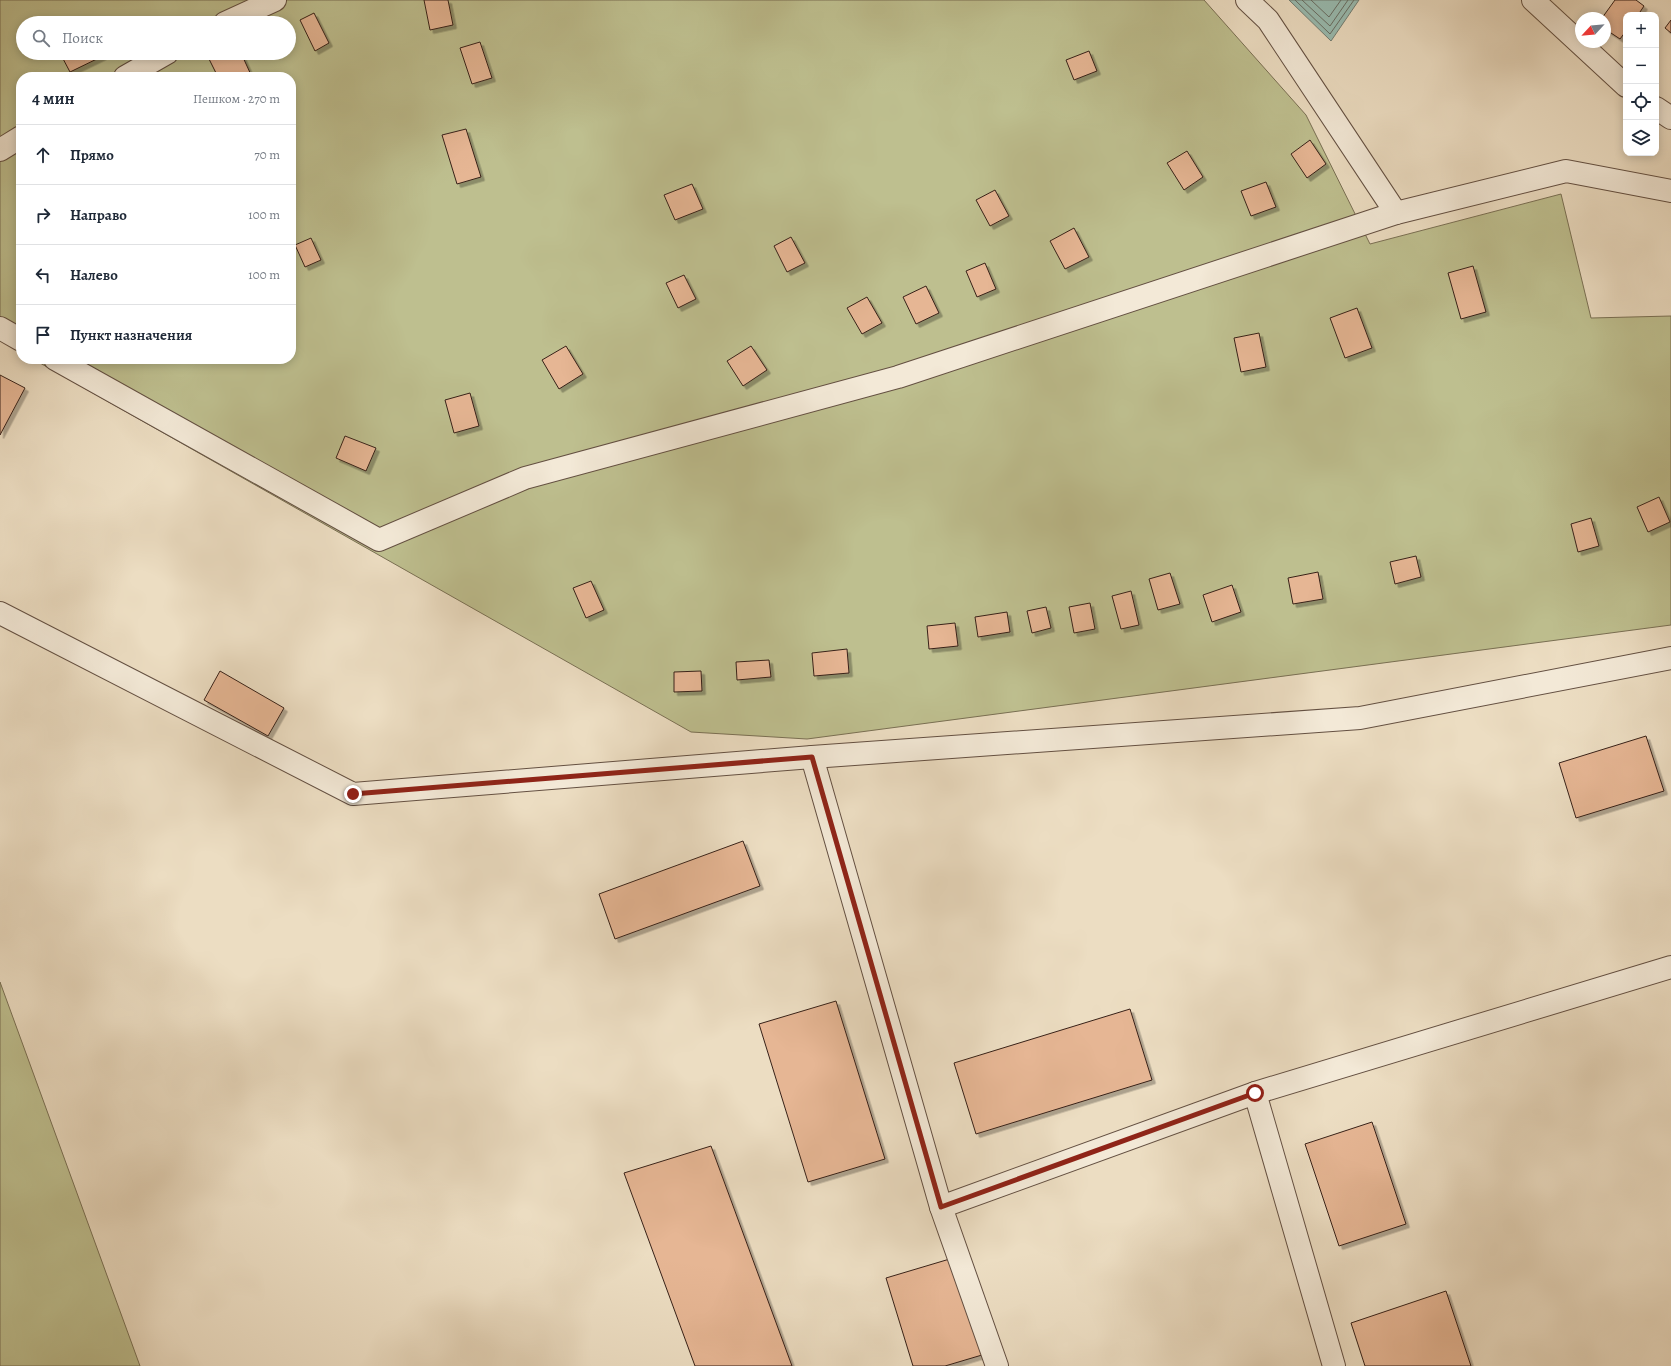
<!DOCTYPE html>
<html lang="ru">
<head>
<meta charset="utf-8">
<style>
	:root { --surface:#fff; --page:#f6f6f7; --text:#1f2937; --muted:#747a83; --line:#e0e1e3 }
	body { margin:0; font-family:Alegreya,serif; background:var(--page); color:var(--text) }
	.controls { position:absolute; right:12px; top:12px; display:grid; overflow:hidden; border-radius:8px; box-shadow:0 2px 10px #0003 }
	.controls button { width:36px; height:36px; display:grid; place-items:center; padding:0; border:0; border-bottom:1px solid var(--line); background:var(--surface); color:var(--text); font:20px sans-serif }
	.compass { position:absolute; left:1575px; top:12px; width:36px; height:36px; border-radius:50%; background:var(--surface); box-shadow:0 2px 10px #0003; rotate:244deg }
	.stop { position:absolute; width:12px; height:12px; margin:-9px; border:3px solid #8f2418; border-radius:50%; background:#fff }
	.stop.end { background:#8f2418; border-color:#fff; box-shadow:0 1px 4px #0008 }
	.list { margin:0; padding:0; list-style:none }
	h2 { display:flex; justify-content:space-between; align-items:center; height:52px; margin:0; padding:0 16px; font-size:17px }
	h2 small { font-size:13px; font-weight:400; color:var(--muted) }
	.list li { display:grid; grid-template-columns:26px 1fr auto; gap:12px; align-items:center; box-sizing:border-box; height:60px; padding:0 16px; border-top:1px solid var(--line) }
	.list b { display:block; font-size:15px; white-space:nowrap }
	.list em { font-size:13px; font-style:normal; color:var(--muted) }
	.icon { flex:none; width:22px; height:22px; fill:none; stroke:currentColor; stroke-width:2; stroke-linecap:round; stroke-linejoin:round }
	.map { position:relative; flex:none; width:1671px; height:1366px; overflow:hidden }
	.search { position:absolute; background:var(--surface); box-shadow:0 2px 10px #0003; left:16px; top:16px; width:280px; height:44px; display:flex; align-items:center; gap:10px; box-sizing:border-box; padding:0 14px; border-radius:22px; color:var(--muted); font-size:15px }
	.panel { position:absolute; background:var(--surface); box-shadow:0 2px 10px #0003; left:16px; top:72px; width:280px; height:292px; border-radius:16px }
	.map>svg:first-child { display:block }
</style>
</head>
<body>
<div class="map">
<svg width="1671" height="1366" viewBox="0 0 1671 1366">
	<defs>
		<filter id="shadow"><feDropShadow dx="3.5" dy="3.5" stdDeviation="0" flood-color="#0004"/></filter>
	</defs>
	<rect width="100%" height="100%" fill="#ecddc2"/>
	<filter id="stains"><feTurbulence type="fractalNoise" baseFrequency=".005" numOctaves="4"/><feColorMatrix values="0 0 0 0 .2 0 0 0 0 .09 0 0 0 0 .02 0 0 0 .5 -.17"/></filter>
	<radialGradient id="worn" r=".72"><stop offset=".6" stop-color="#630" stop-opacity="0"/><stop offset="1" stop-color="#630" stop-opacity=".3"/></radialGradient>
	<g fill="#bebf8f" stroke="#7a7054" fill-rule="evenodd">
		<path d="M0 0H1204L1306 115 1370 244 1561 194 1591 318 1671 316V625L807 739 691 732 33 359H291V77H21V352L0 340ZM23 23H289V53H23Z"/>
		<polygon points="0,982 140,1366 0,1366"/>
	</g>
	<polygon fill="#99bcb1" stroke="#727e74" points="1289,0 1359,0 1331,41"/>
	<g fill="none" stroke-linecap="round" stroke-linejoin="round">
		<g stroke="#686e64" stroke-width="1">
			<polyline points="1295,0 1330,34 1354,0"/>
			<polyline points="1302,0 1330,26 1348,0"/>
			<polyline points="1311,0 1329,17 1341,0"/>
		</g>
	</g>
	<g fill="#e6b694" stroke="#372118" filter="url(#shadow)">
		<polygon points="424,0 448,0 453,25 430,30"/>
		<polygon points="1615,0 1636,0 1644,6 1638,15 1626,15 1626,31 1620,39 1605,29 1605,18 1602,18"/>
		<polygon points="314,13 329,43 315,51 300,20"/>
		<polygon points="1671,20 1671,33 1665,28"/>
		<polygon points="480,42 492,78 472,84 460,48"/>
		<polygon points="1089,51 1097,71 1074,80 1066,60"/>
		<polygon points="60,53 102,53 103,56 70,72"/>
		<polygon points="223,53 241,53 252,77 218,77 209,59"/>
		<polygon points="466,129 481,177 457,184 442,135"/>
		<polygon points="1310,140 1326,164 1307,178 1291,154"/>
		<polygon points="1187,151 1203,177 1184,190 1167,163"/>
		<polygon points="1266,182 1276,207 1251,216 1241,191"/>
		<polygon points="692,184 703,209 675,220 664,195"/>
		<polygon points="995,190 1009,216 990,226 976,200"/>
		<polygon points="1074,228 1089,257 1065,269 1050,241"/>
		<polygon points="791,237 805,263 787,272 774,246"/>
		<polygon points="311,238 321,260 305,267 295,245"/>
		<polygon points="985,263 996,289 977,297 966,271"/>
		<polygon points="1473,266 1486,312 1461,319 1448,273"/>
		<polygon points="684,275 696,299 678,308 666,283"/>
		<polygon points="926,286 939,313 916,324 903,297"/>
		<polygon points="867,297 882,323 862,334 847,308"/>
		<polygon points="1357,308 1372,348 1345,358 1330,318"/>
		<polygon points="1259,333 1266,367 1241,372 1234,338"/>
		<polygon points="566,346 583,374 559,389 542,360"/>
		<polygon points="751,346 767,370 743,386 727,361"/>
		<polygon points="0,375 25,388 0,435"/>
		<polygon points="470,393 479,426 454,433 445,400"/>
		<polygon points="345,436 376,448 366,471 336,458"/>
		<polygon points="1659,497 1670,522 1648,532 1637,507"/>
		<polygon points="1591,518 1599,546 1578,552 1571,524"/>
		<polygon points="1416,556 1421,577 1395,584 1390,562"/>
		<polygon points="1318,572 1323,599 1293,604 1288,578"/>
		<polygon points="1170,573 1180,604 1158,610 1149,579"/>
		<polygon points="591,581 604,610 586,618 573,588"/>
		<polygon points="1232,585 1241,612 1212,622 1203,595"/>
		<polygon points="1131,591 1139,625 1121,629 1112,596"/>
		<polygon points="1090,603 1095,629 1074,633 1069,607"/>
		<polygon points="1046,607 1051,628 1032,633 1027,611"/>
		<polygon points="1007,612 1010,632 978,637 975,617"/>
		<polygon points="955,623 958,646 929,649 927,626"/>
		<polygon points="847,649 849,673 814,676 812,653"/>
		<polygon points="769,660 771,677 737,680 736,662"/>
		<polygon points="220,671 284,708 268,736 204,700"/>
		<polygon points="701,671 702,691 674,692 674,672"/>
		<polygon points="1646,736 1664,791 1576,818 1559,763"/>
		<polygon points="743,841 760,886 615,939 599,894"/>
		<polygon points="836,1001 885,1159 808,1182 759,1024"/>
		<polygon points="1130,1009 1152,1080 976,1134 954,1063"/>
		<polygon points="1372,1122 1406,1224 1339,1246 1305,1144"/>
		<polygon points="711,1146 792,1366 695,1366 624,1173"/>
		<polygon points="953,1258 982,1355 945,1366 913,1366 886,1278"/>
		<polygon points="1446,1291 1471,1366 1365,1366 1351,1323"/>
	</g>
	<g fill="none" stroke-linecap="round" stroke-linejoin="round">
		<defs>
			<g id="minor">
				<polyline points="1247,0 1268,20 1396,213"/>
				<polyline points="1533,0 1626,86"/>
				<polyline points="225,23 275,0"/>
				<polyline points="125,77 167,53"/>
				<polyline points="1656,108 1671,118"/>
				<polyline points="0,150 21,137"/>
				<polyline points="0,328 21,340"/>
				<polyline points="55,359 379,540 525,478 898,377 1396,213 1566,171 1671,191"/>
				<polyline points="0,613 353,794 812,757 1360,718 1671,658"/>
				<polyline points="812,757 941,1207 997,1366"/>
				<polyline points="1255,1093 1334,1366"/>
				<polyline points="941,1207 1255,1093 1671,967"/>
			</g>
		</defs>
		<use href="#minor" stroke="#645042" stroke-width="24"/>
		<use href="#minor" stroke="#f3e9d7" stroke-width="22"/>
	</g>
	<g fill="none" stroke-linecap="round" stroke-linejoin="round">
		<polyline stroke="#8f2418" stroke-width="5" points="353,794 812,757 941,1207 1255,1093"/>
	</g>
	<rect width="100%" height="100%" filter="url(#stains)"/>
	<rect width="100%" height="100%" fill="url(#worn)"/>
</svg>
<div class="controls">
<button>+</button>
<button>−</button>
<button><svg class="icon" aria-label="locate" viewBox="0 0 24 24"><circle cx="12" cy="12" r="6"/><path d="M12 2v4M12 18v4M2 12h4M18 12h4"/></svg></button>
<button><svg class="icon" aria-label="layers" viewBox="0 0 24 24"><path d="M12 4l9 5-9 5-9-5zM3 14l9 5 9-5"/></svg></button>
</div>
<svg class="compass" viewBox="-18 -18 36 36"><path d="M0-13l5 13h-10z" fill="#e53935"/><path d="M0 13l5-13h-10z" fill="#747a83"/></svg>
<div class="stop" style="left:1255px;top:1093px"></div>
<div class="stop end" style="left:353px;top:794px"></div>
<div class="search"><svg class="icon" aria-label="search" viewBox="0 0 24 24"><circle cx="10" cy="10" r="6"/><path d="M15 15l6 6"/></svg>Поиск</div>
<section class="panel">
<h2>4 мин<small>Пешком · 270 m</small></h2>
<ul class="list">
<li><svg class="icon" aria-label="ahead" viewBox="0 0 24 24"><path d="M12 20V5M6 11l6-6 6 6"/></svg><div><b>Прямо</b></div><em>70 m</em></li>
<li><svg class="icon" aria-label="right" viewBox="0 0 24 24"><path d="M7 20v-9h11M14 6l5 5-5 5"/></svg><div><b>Направо</b></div><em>100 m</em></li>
<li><svg class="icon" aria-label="left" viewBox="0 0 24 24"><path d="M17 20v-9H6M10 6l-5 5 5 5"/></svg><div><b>Налево</b></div><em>100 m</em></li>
<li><svg class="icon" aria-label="arrive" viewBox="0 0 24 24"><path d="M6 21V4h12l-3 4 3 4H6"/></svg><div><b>Пункт назначения</b></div></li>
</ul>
</section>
</div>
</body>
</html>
